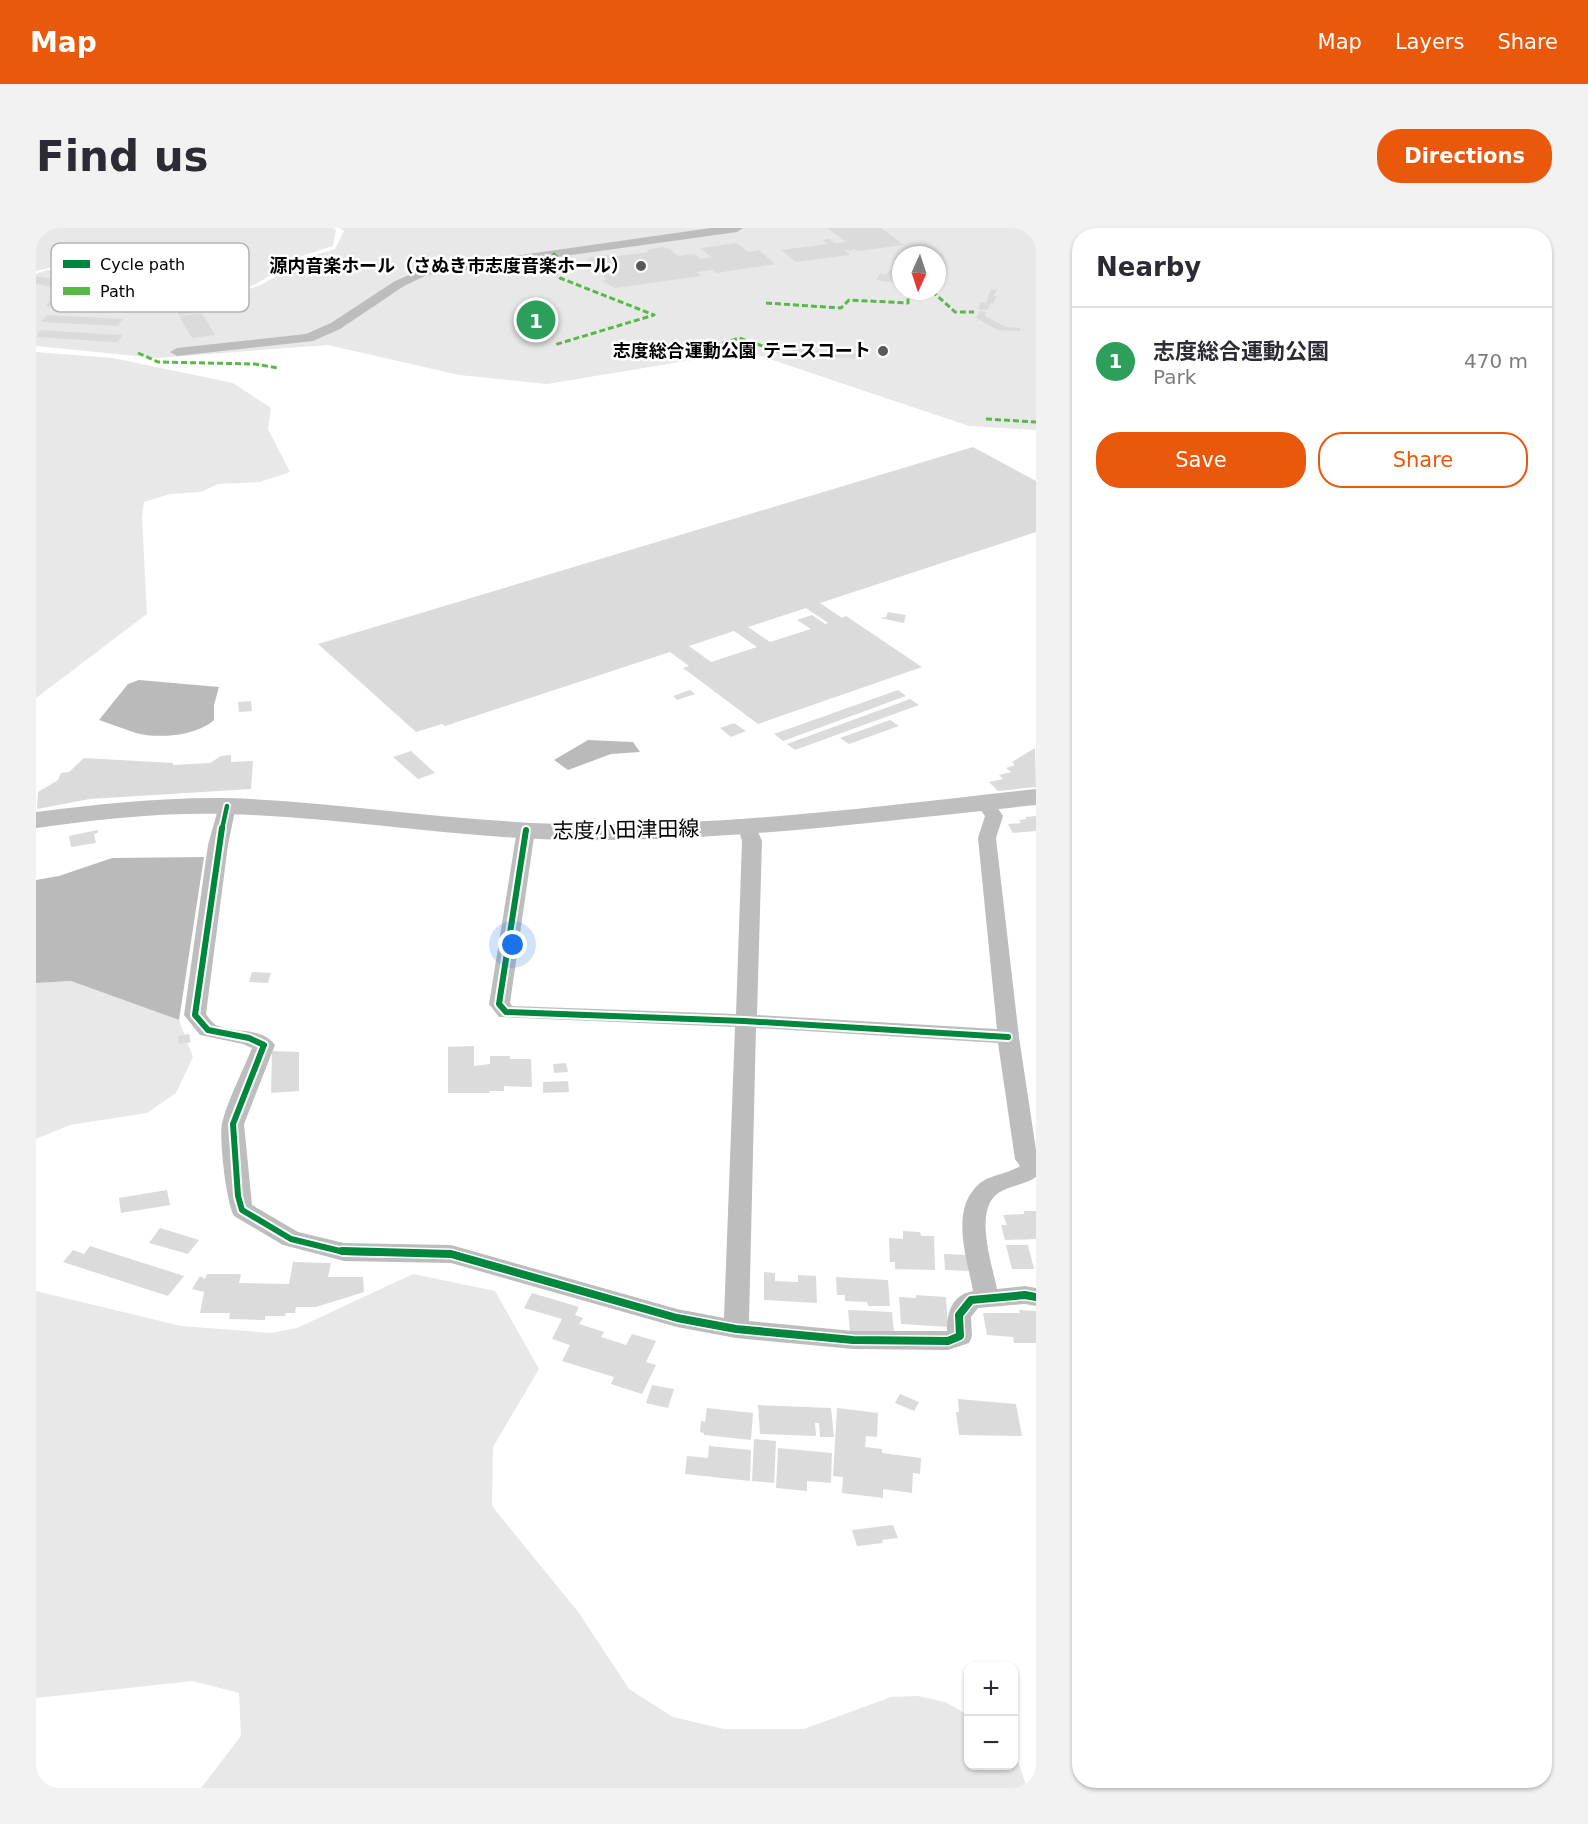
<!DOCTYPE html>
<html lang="en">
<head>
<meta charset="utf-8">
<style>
	:root { --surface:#fff; --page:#f2f2f3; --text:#2b2b33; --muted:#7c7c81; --line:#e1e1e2; --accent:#ea580c }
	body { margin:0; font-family:"DejaVu Sans","Noto Sans JP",sans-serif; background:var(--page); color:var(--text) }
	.controls { position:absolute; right:18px; bottom:18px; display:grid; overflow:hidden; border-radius:12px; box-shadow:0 2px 4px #0004 }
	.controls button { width:54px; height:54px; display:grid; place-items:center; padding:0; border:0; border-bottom:2px solid var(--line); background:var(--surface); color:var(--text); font:30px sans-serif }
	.compass { position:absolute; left:856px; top:18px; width:54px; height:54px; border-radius:50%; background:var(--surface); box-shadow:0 2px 4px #0004; rotate:183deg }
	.you { position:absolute; left:477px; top:717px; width:21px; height:21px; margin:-15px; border:4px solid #fff; border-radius:50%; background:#1a73e8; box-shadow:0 0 0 9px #1a73e833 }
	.badge { display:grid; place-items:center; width:39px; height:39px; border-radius:50%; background:var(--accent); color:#fff; font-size:20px; font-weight:700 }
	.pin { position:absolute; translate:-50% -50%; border:3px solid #fff; box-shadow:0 2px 6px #0006 }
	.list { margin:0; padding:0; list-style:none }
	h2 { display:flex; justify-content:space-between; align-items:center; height:78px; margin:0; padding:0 24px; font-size:26px }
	h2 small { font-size:20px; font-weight:400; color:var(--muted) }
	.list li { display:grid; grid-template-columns:39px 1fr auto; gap:18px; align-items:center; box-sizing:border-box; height:108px; padding:0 24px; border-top:2px solid var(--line) }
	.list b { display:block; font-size:22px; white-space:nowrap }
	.list p { margin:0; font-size:20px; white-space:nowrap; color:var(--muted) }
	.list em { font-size:20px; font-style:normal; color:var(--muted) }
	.actions { display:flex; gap:12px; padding:18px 24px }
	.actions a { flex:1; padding:14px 0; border:2px solid var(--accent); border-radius:24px; text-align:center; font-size:21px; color:var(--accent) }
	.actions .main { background:var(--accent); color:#fff }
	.map { position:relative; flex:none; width:1000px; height:1560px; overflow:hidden; border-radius:24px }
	header { display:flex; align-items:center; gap:36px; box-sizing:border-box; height:84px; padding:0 30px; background:var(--accent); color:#fff }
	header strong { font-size:28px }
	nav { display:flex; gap:33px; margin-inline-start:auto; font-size:21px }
	.intro { display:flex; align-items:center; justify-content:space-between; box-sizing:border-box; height:144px; padding:0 36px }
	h1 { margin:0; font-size:42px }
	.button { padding:15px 27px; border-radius:24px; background:var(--accent); color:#fff; font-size:21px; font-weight:700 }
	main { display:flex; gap:36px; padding:0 36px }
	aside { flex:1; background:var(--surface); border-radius:24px; box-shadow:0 2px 4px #0004 }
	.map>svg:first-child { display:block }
</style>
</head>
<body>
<header>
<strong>Map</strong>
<nav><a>Map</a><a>Layers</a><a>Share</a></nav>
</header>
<div class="intro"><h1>Find us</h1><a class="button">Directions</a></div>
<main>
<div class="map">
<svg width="1000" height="1560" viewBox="0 0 1000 1560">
	<rect width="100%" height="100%" fill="#fff"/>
	<g fill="#e8e8e8" fill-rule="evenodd">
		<polygon points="0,0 297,0 300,2 297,18 266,28 220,56 194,65 163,64 136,51 72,44 13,40 0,43"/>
		<path d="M304 0H1000V202L933 198 710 123 511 156 423 147 292 117 120 130 0 118V46L11 42 131 53 155 64 192 68 225 57 270 30 299 21 308 3ZM865 27H901V63H865Z"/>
		<polygon points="0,124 77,130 197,155 235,180 232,201 254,244 224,254 182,256 165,264 134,266 108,274 106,289 111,386 0,470"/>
		<polygon points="35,753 143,792 157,829 140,865 111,885 34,897 0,911 0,755"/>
		<polygon points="377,1046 459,1063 503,1141 457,1219 456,1278 543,1385 593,1461 637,1489 688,1501 768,1501 855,1469 882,1468 909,1474 932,1487 933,1538 978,1538 978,1521 991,1560 165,1560 205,1508 203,1465 157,1453 0,1470 0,1063 145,1098 235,1105 261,1100"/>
	</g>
	<g fill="#bababa">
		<path d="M103 452 183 459 178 477V492C161 508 122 511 100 505 87 501 76 496 63 492L92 456Z"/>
		<polygon points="552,512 597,514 604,524 575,526 532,542 518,532"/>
		<polygon points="168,629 143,792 35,753 0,755 0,652 23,648 76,630"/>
	</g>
	<g fill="#dbdbdb" fill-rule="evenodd">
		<polygon points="791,0 845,0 868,17 821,23 818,21 815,23 807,21 814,27 760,34 745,22 792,16 786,12 793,11 799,15 810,14"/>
		<polygon points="701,15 712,24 723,22 739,36 680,45 677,42 661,44 665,48 579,60 566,53 571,52 550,33 555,29 572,27 574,29 613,24 610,22 626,19 634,21 642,28 659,26 665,31 675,29 664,20"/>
		<polygon points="854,42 865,43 865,50 860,55 840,52 844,46 850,47"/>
		<polygon points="0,48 36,55 26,61 0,56"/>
		<polygon points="955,61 961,62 957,68 961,68 957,76 955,75 951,82 942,81 945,74 950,75"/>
		<polygon points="154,63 166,84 143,87 131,65"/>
		<polygon points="15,72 90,76 85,83 10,78"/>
		<polygon points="944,83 951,84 949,88 970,99 984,100 984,103 962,102 940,90"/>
		<polygon points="166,85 179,107 156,110 143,88"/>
		<polygon points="11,87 87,91 82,98 5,94"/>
		<polygon points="4,102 82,107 87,106 82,114 76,114 0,109"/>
		<polygon points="757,121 820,126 819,131 756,126"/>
		<path d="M937 219 1000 253V304L784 375 806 390 810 388 886 439 722 496 647 440 653 438 634 424 409 498 406 496 380 504 282 416ZM770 380 792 395 789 396 776 387 761 392 775 401 734 414 712 399ZM698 403 721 419 675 434 653 418Z"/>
		<polygon points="852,384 870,387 868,395 844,390 850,389"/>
		<polygon points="654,462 659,466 641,472 637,468"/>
		<polygon points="862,462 870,468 747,513 738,506"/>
		<polygon points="874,471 883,477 759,522 751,516"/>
		<polygon points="215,473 216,483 203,484 202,474"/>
		<polygon points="854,492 863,498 813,516 804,510"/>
		<polygon points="698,495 710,503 695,509 684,500"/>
		<polygon points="999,520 1000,559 962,563 953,554 967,551 963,547 975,544 970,540 979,537 976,534"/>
		<polygon points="375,523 399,545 382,551 357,529"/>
		<polygon points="195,527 195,534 217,533 215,561 54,571 1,581 2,564 22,552 25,545 33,544 48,530 137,535 137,537 174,535 185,528"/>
		<polygon points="1000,588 1000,603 977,605 972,596 985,595 983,592 991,591 989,589"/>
		<polygon points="62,602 62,605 58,606 60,615 35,619 33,608"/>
		<polygon points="216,744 235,745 232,755 213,754"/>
		<polygon points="153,806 155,814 143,816 142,808"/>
		<polygon points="438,818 438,838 454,836 454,828 474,828 474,831 495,831 496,859 468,858 468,863 453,863 454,865 412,865 412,819"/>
		<polygon points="236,823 263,824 263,863 235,865"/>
		<polygon points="530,835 532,844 518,845 517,836"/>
		<polygon points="532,853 533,864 507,865 507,854"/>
		<polygon points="131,962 134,977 85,985 83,970"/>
		<polygon points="988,983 1000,983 1000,1011 969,1012 965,997 971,997 967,987 988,986"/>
		<polygon points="124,1000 163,1012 152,1026 113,1015"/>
		<polygon points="867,1003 884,1004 885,1008 898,1008 899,1042 859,1041 859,1034 854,1034 853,1010 867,1011"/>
		<polygon points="970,1017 992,1017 998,1041 976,1041"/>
		<polygon points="54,1018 148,1048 132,1068 27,1034 37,1022 48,1026"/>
		<polygon points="908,1026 932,1027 933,1043 909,1042"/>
		<polygon points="257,1034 295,1035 292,1049 327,1049 328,1064 280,1079 260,1079 259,1085 250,1085 249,1088 229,1088 229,1092 193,1091 194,1085 164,1085 168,1064 156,1061 164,1048 169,1051 171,1046 205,1046 203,1055 253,1056"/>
		<polygon points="728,1044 739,1045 739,1053 762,1054 762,1047 780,1048 781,1075 728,1072"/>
		<polygon points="800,1049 852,1052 854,1078 832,1078 831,1074 809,1073 809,1067 801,1067"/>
		<polygon points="496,1065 543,1079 539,1087 547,1090 543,1096 568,1104 565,1109 590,1117 596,1106 620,1113 610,1134 620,1137 606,1166 575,1156 578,1149 526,1133 534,1117 516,1111 526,1091 488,1080"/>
		<polygon points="880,1067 910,1069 912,1099 865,1096 863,1069 880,1070"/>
		<polygon points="812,1082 856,1084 858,1105 814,1103"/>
		<polygon points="983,1082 1000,1083 1000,1115 978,1115 977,1109 951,1107 947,1085 984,1085"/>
		<polygon points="616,1157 638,1161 632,1180 610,1175"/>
		<polygon points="864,1166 883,1174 878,1183 859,1175"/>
		<polygon points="922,1171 980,1176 986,1208 923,1207 920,1184 923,1184"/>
		<polygon points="722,1177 795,1180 798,1209 784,1209 783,1195 779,1195 780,1208 724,1206"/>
		<polygon points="671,1180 717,1185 715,1212 668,1207 668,1205 664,1204 665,1193 669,1194"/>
		<polygon points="801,1180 842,1185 841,1209 830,1208 829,1219 846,1221 846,1225 885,1230 884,1246 877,1245 876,1265 847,1261 847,1270 806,1265 807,1249 797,1248"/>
		<polygon points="718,1211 740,1213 738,1255 716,1253"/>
		<polygon points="673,1218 715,1222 714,1253 649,1246 651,1228 672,1230"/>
		<polygon points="742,1220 796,1225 795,1255 771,1253 771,1263 740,1260"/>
		<polygon points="857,1297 862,1310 846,1312 847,1315 821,1318 816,1302"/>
	</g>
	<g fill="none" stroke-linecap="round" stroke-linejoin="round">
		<g fill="#bdbdbd" fill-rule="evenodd">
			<polygon points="675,0 707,0 701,4 391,47 368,58 304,101 277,113 141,128 134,124 141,120 270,106 295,95 359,53 387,41"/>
			<path d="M948 568 955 570 967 588 960 610 983 809 1000 922V949C989 957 971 958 961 966 938 984 956 1036 961 1061L989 1058 1000 1060V1078L989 1076 942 1080 935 1089 936 1108 933 1115 912 1122 817 1121 700 1110 641 1099 415 1035 308 1033 255 1019 247 1017 198 988C190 974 183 910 186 895 192 871 207 843 216 820L207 816 164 807 148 787 172 617 184 574H198L200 578 192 617 170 786C172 789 176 795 180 797 197 806 226 798 239 817L208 896 216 977 262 1004 308 1015 415 1017 641 1081 688 1090 699 799 463 789 453 776 481 602 483 598H497L499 602 474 775 476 778 700 786 706 613 702 599 704 595H718L726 613 721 787 961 801 942 610 949 588 939 574 941 570ZM720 800 962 815 979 931 984 938C972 946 954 947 944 955 913 981 931 1029 937 1063 916 1067 911 1084 911 1103H817L713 1093Z"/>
		</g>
		<path fill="#bfbfbf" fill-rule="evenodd" d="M1000 561V577C845 593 689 614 533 612 418 610 305 589 191 586 127 584 63 591 0 600V584C63 576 127 569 191 570 305 574 418 594 533 596 689 599 845 578 1000 561Z"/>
		<g stroke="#58b947" stroke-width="3" stroke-dasharray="6 3" stroke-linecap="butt">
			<polyline points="517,25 522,30 507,34 524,50 618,87 518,117"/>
			<polyline points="896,63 919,84 938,84"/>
			<polyline points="730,75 805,80 813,72 872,75 872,65 890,63"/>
			<polyline points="661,124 703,110 756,128"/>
			<polyline points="102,125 122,134 219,136 242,140"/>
			<polyline points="950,191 1000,194"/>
		</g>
		<defs>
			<polyline id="cycleway-far2" points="186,601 191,578"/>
			<g id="cycleway-far1">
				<polyline points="186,600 159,787 172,802 213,810 228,817 197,896 202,968 206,982 255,1011 308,1024 357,1025"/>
				<polyline points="490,602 463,776 470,784 708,793 972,809"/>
			</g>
			<polyline id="cycleway" points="306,1023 415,1026 641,1090 700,1101 817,1112 912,1113 924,1108 923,1087 935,1072 989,1067 1000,1069"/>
		</defs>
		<use href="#cycleway-far2" stroke="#fff" stroke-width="8"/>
		<use href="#cycleway-far1" stroke="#fff" stroke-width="10"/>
		<use href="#cycleway" stroke="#fff" stroke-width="11"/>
		<use href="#cycleway-far2" stroke="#00873e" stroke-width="4.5"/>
		<use href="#cycleway-far1" stroke="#00873e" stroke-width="6"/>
		<use href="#cycleway" stroke="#00873e" stroke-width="8"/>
	</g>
	<g fill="#595959" stroke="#fff" stroke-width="2">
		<circle cx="605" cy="38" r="6"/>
		<circle cx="847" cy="123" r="6"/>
	</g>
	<g text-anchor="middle" stroke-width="5" stroke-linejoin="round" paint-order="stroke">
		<g font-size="18" font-weight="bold" fill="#000" stroke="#fff" text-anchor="end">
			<text x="593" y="44">源内音楽ホール（さぬき市志度音楽ホール）</text>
			<text x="835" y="129">志度総合運動公園 テニスコート</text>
		</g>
		<g font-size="21" fill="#000" stroke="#fff">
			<text transform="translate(590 602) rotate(-1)" y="7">志度小田津田線</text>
		</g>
	</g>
	<rect x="15" y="15" width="198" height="69" rx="9" fill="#fff" stroke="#b2b2b2" stroke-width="1.5"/>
	<rect x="27" y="32" width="27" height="8" fill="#00873e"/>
	<rect x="27" y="59" width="27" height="8" fill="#58b947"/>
	<g font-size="16" fill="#000">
		<text x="64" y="42">Cycle path</text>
		<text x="64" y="69">Path</text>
	</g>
</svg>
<div class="controls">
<button>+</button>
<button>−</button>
</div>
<svg class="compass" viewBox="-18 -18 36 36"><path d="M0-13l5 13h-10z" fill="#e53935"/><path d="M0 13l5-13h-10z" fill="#7c7c81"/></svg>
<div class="you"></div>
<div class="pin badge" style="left:500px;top:92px;background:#2e9e5b">1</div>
</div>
<aside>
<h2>Nearby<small></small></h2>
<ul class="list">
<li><span class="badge" style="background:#2e9e5b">1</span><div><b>志度総合運動公園</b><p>Park</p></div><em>470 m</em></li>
</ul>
<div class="actions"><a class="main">Save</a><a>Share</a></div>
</aside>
</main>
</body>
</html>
